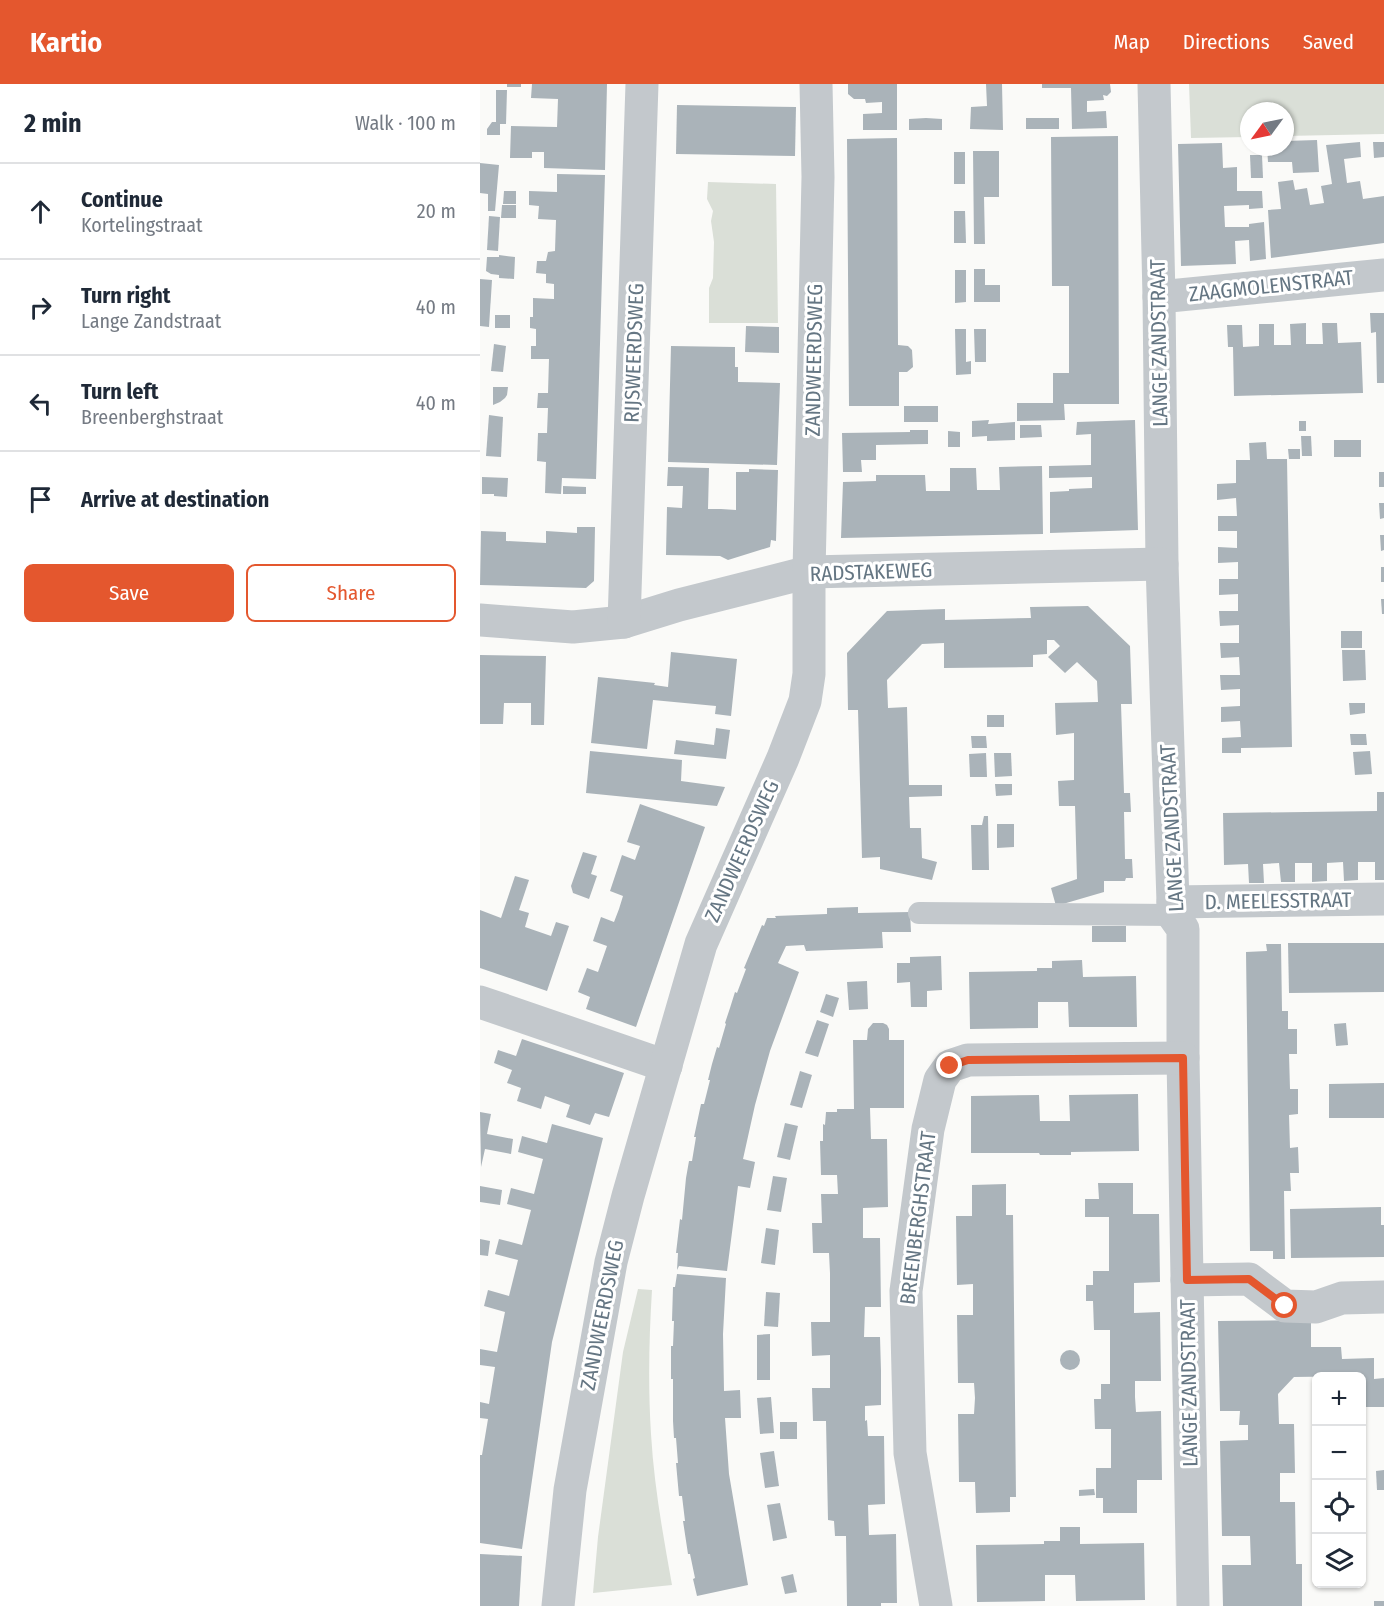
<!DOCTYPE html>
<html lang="en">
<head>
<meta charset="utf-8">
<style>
	:root { --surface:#fff; --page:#f2f2f3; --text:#1f2937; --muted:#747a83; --line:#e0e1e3; --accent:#e4572e }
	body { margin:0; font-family:"Fira Sans Condensed",sans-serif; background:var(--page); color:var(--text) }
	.controls { position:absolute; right:18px; bottom:18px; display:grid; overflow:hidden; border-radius:9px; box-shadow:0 2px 4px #0004 }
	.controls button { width:54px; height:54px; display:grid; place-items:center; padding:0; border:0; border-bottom:2px solid var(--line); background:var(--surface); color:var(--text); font:30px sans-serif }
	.compass { position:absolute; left:760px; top:18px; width:54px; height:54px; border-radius:50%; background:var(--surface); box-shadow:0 2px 4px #0004; rotate:237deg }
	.stop { position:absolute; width:18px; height:18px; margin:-14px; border:4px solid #e4572e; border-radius:50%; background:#fff }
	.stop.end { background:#e4572e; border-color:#fff; box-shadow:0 2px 6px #0008 }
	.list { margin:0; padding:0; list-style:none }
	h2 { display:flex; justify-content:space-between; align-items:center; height:78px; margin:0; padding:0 24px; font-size:26px }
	h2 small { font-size:20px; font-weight:400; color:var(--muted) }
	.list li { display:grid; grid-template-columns:39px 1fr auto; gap:18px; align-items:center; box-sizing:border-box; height:96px; padding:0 24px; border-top:2px solid var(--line) }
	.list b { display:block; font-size:22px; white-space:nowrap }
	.list p { margin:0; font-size:20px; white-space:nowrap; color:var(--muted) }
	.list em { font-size:20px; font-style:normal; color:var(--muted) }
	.actions { display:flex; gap:12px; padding:18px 24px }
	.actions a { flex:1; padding:14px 0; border:2px solid var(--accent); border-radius:9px; text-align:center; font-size:21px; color:var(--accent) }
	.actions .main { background:var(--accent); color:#fff }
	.icon { flex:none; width:33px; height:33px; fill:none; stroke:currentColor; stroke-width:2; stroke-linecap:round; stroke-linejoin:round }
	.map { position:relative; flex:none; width:904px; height:1522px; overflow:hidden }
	header { display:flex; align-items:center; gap:36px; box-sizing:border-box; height:84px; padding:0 30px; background:var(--accent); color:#fff }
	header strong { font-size:28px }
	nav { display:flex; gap:33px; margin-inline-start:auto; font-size:21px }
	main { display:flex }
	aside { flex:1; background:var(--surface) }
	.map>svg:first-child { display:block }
</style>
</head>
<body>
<header>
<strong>Kartio</strong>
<nav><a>Map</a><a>Directions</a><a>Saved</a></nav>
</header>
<main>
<aside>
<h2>2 min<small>Walk · 100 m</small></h2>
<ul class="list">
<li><svg class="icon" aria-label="ahead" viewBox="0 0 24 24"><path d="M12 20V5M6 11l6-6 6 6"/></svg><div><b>Continue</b><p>Kortelingstraat</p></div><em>20 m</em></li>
<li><svg class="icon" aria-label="right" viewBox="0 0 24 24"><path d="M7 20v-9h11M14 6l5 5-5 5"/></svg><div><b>Turn right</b><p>Lange Zandstraat</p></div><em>40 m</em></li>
<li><svg class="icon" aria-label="left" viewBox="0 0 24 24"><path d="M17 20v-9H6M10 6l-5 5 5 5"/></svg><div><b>Turn left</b><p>Breenberghstraat</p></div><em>40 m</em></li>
<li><svg class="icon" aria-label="arrive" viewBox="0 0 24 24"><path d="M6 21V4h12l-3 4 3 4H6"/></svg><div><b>Arrive at destination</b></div></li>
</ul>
<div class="actions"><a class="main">Save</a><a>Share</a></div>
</aside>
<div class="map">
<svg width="904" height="1522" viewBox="0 0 904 1522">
	<rect width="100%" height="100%" fill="#fafaf8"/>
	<g fill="#dadfd7">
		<polygon points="709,0 904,0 904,50 805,52 805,27 769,27 769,53 711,54"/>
		<polygon points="228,98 296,100 298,239 229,239 229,204 233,194 234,158 231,137 233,127 227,115"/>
		<path d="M158 1205 172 1206C169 1254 168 1302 171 1350 174 1401 183 1451 192 1501L113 1509 118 1453 143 1268Z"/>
	</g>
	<g fill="#aab3b9">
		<rect x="27" y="0" width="14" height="3"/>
		<polygon points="52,0 127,0 125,86 64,84 64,68 52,68 52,74 30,74 31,42 77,43 78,15 51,14"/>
		<polygon points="368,0 417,0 417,46 383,46 383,30 402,29 402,18 386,19 385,15 374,15 368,10"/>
		<polygon points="506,0 522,0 523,46 490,45 491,23 507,22"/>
		<polygon points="562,0 630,0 631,8 627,12 623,11 624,16 607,17 607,28 626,27 627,44 592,45 591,4 562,4"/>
		<polygon points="16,6 27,6 26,40 20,40 20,51 7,51 7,45 12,38 16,38"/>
		<polygon points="197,21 316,23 315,72 196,70"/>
		<polygon points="446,34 462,35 462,46 429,46 429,35"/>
		<rect x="546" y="34" width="33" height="11"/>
		<polygon points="638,52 639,320 584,320 585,336 537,337 537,319 573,319 573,289 589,289 589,202 572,202 571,53"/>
		<polygon points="417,54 418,261 428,262 432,266 433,283 427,288 419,288 419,322 369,322 367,55"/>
		<polygon points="837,56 839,88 813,89 812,78 788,78 787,63 805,63 805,57"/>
		<polygon points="880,58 881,73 864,75 867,99 880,97 883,115 904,112 904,159 791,174 788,126 801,125 798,98 813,96 815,106 827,104 830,121 844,119 841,102 852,100 846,61"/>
		<polygon points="893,58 904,58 904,73 894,74"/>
		<polygon points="742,59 743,84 757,83 757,107 782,107 783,124 769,125 769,121 744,122 745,143 769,143 769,140 784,138 786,175 770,177 769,156 755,157 756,180 701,182 698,60"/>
		<polygon points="493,67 519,67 519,113 504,113 505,160 494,160"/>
		<rect x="474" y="68" width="11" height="32"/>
		<polygon points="770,71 782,71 783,94 771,94"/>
		<polygon points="0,79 19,81 15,127 8,127 8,110 0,109"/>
		<polygon points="77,90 125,91 116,395 82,394 81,410 65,409 66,378 57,377 58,349 67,349 68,324 57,324 58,309 68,309 69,275 51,275 51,262 56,262 56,245 50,244 50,233 53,233 53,214 74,215 74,200 66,199 66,190 56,189 57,177 66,177 68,168 75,167 76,136 58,135 59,122 49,121 49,107 77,108"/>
		<polygon points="24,107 36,107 36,120 23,120"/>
		<polygon points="22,121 36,121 36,134 21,134"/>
		<polygon points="474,127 485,127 486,159 474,159"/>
		<polygon points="9,132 20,133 18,167 7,166"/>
		<polygon points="19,171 35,173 34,195 19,194 19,191 11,190 6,187 7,173 19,173"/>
		<polygon points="494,185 505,185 505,201 520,201 520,218 494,218"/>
		<polygon points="475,186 486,186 486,218 475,219"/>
		<polygon points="0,195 12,196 9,243 0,242"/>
		<polygon points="890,229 904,229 904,299 897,299 896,248 891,249"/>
		<rect x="15" y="231" width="15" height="13"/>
		<polygon points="826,239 826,260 843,260 842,239 857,239 858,259 881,258 883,309 754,312 753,263 748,263 747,241 762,241 763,263 779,262 779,240 794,240 794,261 811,261 810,240"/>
		<polygon points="266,242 299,243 299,269 265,268"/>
		<polygon points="475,245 486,245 486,278 491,277 491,290 476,291"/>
		<polygon points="494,245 506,245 506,278 495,278"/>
		<polygon points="14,260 26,262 23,288 11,287"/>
		<polygon points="191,262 255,263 255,283 258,283 258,298 300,299 297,381 188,378"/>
		<polygon points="13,303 28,303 27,311 25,314 20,318 13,321"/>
		<rect x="424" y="322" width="34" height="16"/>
		<polygon points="9,331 23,333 21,373 6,372"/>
		<polygon points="509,336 508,340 535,338 535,356 507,357 507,352 492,353 492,337"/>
		<polygon points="655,336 658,446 570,449 570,408 589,407 589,405 612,404 612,393 569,394 569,382 611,381 611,350 596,351 597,338"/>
		<rect x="819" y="337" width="7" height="10"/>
		<polygon points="540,341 561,341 562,353 540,354"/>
		<polygon points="430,346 448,346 448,360 396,361 396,376 381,376 382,388 363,388 362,349 430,348"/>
		<polygon points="468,347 480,348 480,363 468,363"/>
		<polygon points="821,352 831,352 832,372 822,372"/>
		<rect x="854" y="356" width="27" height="17"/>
		<polygon points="786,358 787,375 807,375 812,663 761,664 761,669 742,669 742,654 761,653 760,637 741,638 741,623 760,622 760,605 741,606 740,591 760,591 759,573 741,574 740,559 759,559 759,541 740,542 739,527 758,527 758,510 739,511 739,495 758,495 758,478 738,479 738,463 757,464 757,447 738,447 738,432 757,432 756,414 737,416 737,400 756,399 756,376 770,376 769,359"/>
		<polygon points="808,365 820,365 820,375 809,375"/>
		<polygon points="562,382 563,450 361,454 363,398 396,397 396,391 445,391 446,407 470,407 470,384 496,384 497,406 520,406 519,383"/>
		<polygon points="188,383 229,384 228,425 241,425 256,426 256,388 269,388 269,385 298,386 296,457 291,456 290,463 248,476 240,472 186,471 187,423 202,424 203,402 187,402"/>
		<rect x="899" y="388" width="5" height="15"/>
		<polygon points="2,393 28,394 27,413 14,412 14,410 2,410"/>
		<polygon points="83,402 106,403 106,410 83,410"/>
		<polygon points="899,419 904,419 904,434 900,435"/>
		<polygon points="97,443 115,443 114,497 106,504 0,501 1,447 26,448 26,457 66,459 66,447 97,449"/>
		<polygon points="900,451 904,451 904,466 901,467"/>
		<rect x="901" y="483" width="3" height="15"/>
		<polygon points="901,515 904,515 904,530 902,530"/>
		<polygon points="608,522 650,562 652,620 641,620 644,709 650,709 651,728 644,728 645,775 652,775 653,794 646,794 645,797 624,797 624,808 576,822 571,804 597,795 595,722 579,722 578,697 594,696 594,649 576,651 575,619 618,618 617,597 597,578 585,589 568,573 580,562 574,556 567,556 567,570 553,571 553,583 464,584 464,559 442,560 407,596 408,624 427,623 429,701 462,701 462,712 429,713 430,744 441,744 442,774 457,778 452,796 400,785 400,773 382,774 378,626 368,626 367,569 407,527 465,525 465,536 551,534 550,523"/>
		<rect x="861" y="547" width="21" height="17"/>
		<polygon points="862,566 885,566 886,596 863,597"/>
		<polygon points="191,568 257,575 251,632 235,630 236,622 173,616 167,665 111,659 118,593 175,599 174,601 188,603"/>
		<polygon points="0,571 66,572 64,641 51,641 51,619 24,619 23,640 0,640"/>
		<polygon points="869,619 885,619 885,629 870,631"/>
		<rect x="507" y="631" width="17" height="12"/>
		<polygon points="236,644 250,646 246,675 194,670 196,656 234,661"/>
		<polygon points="870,650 886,650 887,661 871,661"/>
		<polygon points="491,652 506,652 507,664 492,664"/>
		<polygon points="110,667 202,676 201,697 245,703 237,722 106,709"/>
		<polygon points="890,667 892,690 875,691 873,668"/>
		<polygon points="506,669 507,693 490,693 489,670"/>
		<polygon points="514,669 531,669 532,692 515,693"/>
		<polygon points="515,700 532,700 532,711 516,712"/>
		<polygon points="897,708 904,708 904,796 895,796 895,778 878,778 878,796 864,797 863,778 847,779 847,797 832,798 832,779 815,779 815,798 801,798 799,779 783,780 784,799 769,799 768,780 744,781 743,729 897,727"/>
		<polygon points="160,720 225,743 156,943 106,925 110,913 98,908 107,884 118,888 127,862 113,857 121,833 134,838 139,825 143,812 130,807 142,771 155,776 160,762 147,758"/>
		<polygon points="504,732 508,732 509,786 492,786 491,741 502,741"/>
		<polygon points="517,740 534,740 534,763 517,764"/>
		<polygon points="103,768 117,772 111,790 117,792 109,815 93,809 91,802"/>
		<polygon points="35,792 49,796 39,826 49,829 45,843 71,852 76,838 89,842 67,907 0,884 0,826 21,834"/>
		<polygon points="378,823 378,829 430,828 431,848 402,848 403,864 326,867 324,861 306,862 298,879 319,888 290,967 275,1021 263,1075 275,1078 270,1104 258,1102 247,1187 199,1182 197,1186 198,1169 196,1169 200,1135 202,1136 206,1094 209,1077 212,1077 216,1053 214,1053 221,1020 224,1020 230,996 228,996 232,980 237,963 239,964 246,940 245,939 250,924 255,908 257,909 266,885 264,884 282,841 284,842 287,834 296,834 295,832 347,830 347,824"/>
		<rect x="612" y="842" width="34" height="16"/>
		<polygon points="808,859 904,859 904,908 809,909"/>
		<polygon points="786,860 801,860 802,927 808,927 808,945 817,945 817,970 809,970 810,1005 818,1005 818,1030 809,1031 810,1064 818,1063 819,1089 810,1089 811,1107 804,1107 805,1175 793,1175 793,1167 770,1167 766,868 787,867"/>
		<polygon points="461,872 462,906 447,907 447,923 431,923 430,898 417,899 417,879 430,879 430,873"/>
		<polygon points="602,876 603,893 656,892 657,943 589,943 588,918 558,918 558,944 490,945 489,888 557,887 557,884 572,884 572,877"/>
		<polygon points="387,897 388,925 369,926 367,898"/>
		<polygon points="346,910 359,914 353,933 340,928"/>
		<polygon points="337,936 349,940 338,973 325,969"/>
		<polygon points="393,939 403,939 407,941 409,945 409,956 424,956 424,1024 390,1024 391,1055 407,1055 408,1123 383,1124 383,1154 400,1154 401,1223 385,1223 384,1253 400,1253 401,1287 401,1321 385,1322 385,1337 387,1336 388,1352 404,1352 405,1420 388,1421 389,1451 416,1450 417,1519 401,1519 401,1522 367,1522 366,1452 355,1452 354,1437 348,1436 346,1337 333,1337 332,1304 350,1304 350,1271 332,1272 331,1238 350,1238 350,1189 349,1169 333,1169 332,1139 342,1139 341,1110 358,1110 357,1091 341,1091 340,1057 343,1057 343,1040 345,1041 346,1028 357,1028 357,1025 374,1025 373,956 387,956 388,945"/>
		<polygon points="866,939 868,961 856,962 854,940"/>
		<polygon points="42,955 144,989 129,1033 115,1029 110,1041 86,1033 90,1021 65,1012 61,1025 37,1017 41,1004 27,999 32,986 14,979 18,966 36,972"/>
		<polygon points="320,987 332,991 322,1024 310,1021"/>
		<polygon points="904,999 904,1034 849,1034 849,1000"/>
		<polygon points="658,1010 659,1067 591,1068 591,1071 560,1071 559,1069 491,1069 491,1012 559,1011 560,1037 590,1037 589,1011"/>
		<polygon points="0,1028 11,1030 7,1050 33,1055 31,1070 5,1065 1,1083"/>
		<polygon points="305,1039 318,1042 310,1076 297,1073"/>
		<polygon points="72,1040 123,1054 72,1258 42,1465 0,1459 0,1371 2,1371 8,1335 0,1334 0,1318 9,1320 15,1283 0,1281 0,1265 17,1268 25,1228 4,1222 8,1206 29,1212 38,1176 15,1170 19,1155 42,1161 51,1126 27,1120 31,1104 54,1110 63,1075 38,1068 42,1052 67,1059"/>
		<polygon points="293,1092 307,1094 301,1128 287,1126"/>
		<polygon points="618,1099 653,1099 653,1130 679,1130 680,1198 654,1199 654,1229 680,1228 681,1297 655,1297 655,1313 656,1328 681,1327 682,1396 657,1396 657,1429 623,1429 623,1414 616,1414 616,1384 631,1384 631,1345 615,1345 614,1315 621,1315 621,1300 630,1300 630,1246 614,1246 613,1217 606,1217 606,1201 613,1201 613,1187 629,1187 629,1133 605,1133 605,1115 619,1115"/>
		<polygon points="526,1100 526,1131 533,1131 536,1413 530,1413 530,1428 496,1429 495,1398 479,1398 478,1330 494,1330 495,1314 494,1299 478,1299 477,1231 493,1231 493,1200 477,1201 476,1132 492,1132 492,1101"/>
		<polygon points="0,1102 22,1106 20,1121 0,1118"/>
		<polygon points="901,1123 901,1141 904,1141 904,1173 811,1174 810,1125"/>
		<polygon points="286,1144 299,1146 295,1181 281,1179"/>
		<polygon points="0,1155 10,1157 8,1172 0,1171"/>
		<polygon points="197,1190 246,1194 243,1250 244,1307 260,1306 261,1334 245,1334 249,1390 268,1501 217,1512 213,1495 215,1494 210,1470 208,1470 203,1437 205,1437 202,1412 199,1412 196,1379 198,1379 196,1354 194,1354 193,1337 193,1295 191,1295 191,1262 193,1262 194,1237 192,1237 193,1203 195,1203"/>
		<polygon points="286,1208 300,1209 298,1243 284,1242"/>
		<polygon points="831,1236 831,1263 861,1263 862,1275 894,1274 894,1295 904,1294 904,1323 882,1323 882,1292 814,1293 798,1310 799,1340 814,1340 815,1389 800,1389 800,1418 815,1418 816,1480 822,1480 822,1522 743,1522 742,1481 771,1481 770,1452 742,1452 740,1357 768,1356 768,1341 759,1341 760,1327 740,1327 738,1237"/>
		<polygon points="290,1250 290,1296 277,1296 277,1251"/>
		<circle cx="590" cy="1276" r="10"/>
		<polygon points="291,1313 294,1349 280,1350 277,1314"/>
		<rect x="300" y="1338" width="17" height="17"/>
		<polygon points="294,1367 299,1402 285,1404 280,1369"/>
		<polygon points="904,1386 904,1406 897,1406 896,1387"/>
		<polygon points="614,1405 615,1411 599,1412 599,1406"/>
		<polygon points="300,1419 307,1454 293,1457 287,1421"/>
		<polygon points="580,1443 600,1443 600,1460 664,1459 665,1516 596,1517 595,1491 565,1491 565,1517 497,1518 496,1461 564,1460 564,1457 580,1457"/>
		<polygon points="0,1470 42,1472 39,1522 0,1522"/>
		<polygon points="313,1490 317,1508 305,1510 301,1493"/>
		<rect x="894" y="1517" width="10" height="5"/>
	</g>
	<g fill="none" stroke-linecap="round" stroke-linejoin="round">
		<polyline stroke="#c3c8cc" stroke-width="22" points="439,829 693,831"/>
		<g stroke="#c3c8cc" stroke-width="33">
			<polyline points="674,0 679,213 682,480 693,818 693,831 703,845 703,974 713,1522"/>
			<polyline points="679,213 904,191"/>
			<polyline points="0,536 93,543 144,538 199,521 329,488 682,480"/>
			<polyline points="144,538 162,0"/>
			<polyline points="693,818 904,815"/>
			<polyline points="0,918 186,982"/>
			<polyline points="707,1196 769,1195 805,1222 836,1223 862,1214 904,1213"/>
			<polyline points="78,1522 90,1406 131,1178 148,1112 221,860 303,674 325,617 329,590 329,488 338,93 336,0"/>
			<polyline points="456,1522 430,1369 426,1207 448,1045 460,996 470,982 488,976 703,974"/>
		</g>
	</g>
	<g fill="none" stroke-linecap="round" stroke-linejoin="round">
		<polyline stroke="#e4572e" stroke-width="8" points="470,982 488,976 703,974 707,1196 769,1195 805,1222"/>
	</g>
	<g text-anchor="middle" stroke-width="6" stroke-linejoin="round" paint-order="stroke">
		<g font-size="21" fill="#657683" stroke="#fff">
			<text transform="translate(791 202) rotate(-6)" y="7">ZAAGMOLENSTRAAT</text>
			<text transform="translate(679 259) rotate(-91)" y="7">LANGE ZANDSTRAAT</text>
			<text transform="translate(154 269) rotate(-88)" y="7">RIJSWEERDSWEG</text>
			<text transform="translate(334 276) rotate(-89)" y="7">ZANDWEERDSWEG</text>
			<text transform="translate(391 488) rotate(-2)" y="7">RADSTAKEWEG</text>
			<text transform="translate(692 744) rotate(-93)" y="7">LANGE ZANDSTRAAT</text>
			<text transform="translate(262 767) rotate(-66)" y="7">ZANDWEERDSWEG</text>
			<text transform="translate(798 817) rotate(-1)" y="7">D. MEELESSTRAAT</text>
			<text transform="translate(438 1134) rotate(-83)" y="7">BREENBERGHSTRAAT</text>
			<text transform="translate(122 1231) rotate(-79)" y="7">ZANDWEERDSWEG</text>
			<text transform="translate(709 1299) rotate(-91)" y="7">LANGE ZANDSTRAAT</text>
		</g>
	</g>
</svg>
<div class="controls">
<button>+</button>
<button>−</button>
<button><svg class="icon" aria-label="locate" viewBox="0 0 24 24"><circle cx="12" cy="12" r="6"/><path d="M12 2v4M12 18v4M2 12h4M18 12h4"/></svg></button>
<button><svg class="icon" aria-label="layers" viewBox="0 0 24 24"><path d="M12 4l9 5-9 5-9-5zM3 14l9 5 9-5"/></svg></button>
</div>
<svg class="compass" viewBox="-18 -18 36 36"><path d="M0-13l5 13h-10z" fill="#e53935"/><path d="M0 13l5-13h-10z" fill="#747a83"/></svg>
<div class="stop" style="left:805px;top:1222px"></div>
<div class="stop end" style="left:470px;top:982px"></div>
</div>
</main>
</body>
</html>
